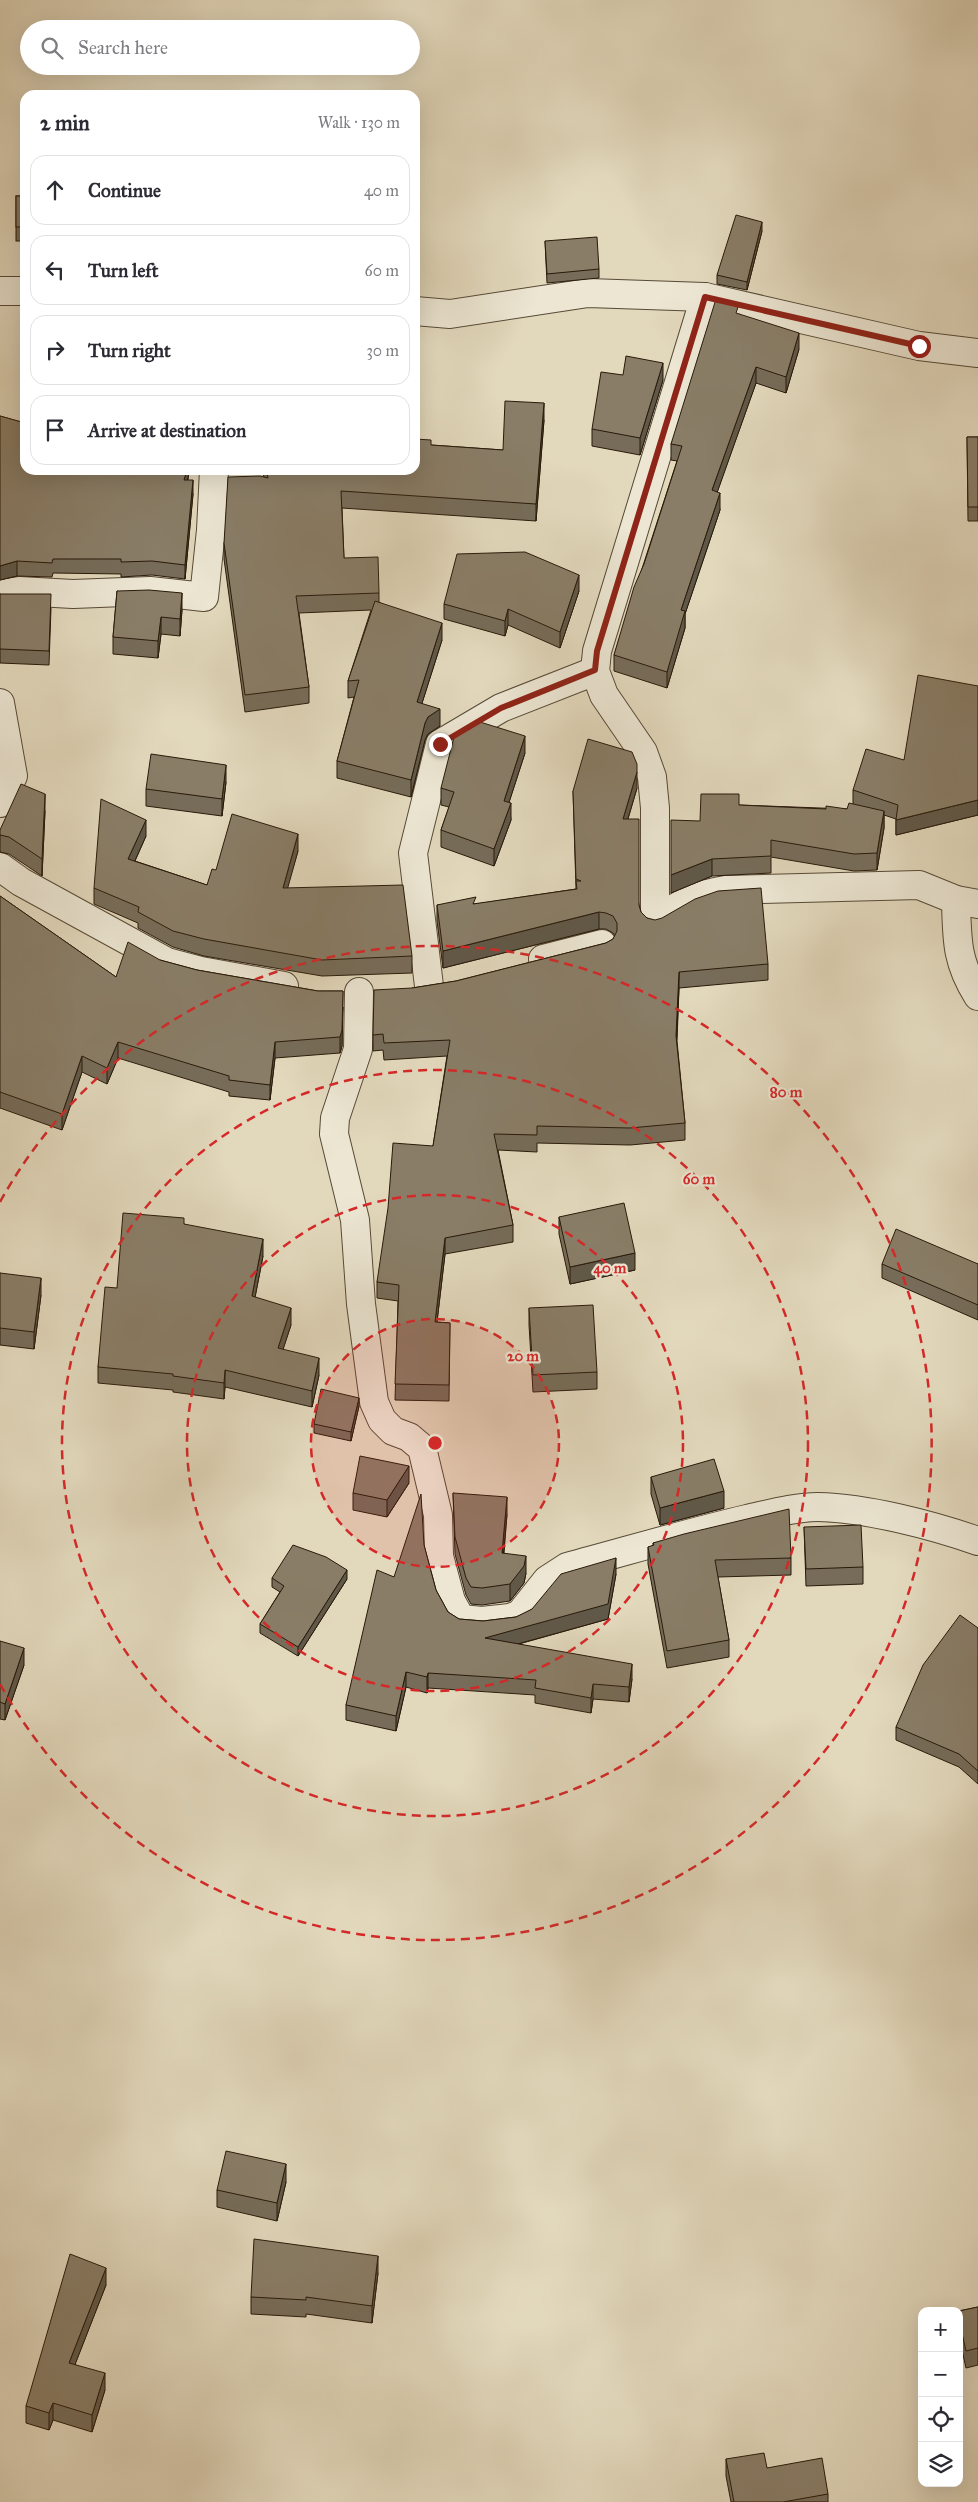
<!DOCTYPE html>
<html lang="en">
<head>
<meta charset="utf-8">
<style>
	:root { --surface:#fff; --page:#f7f7f7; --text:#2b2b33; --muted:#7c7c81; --line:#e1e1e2 }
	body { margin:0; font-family:"IM FELL Great Primer",serif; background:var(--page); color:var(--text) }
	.controls { position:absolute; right:15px; bottom:15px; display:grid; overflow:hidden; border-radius:10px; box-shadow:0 5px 20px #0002 }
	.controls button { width:45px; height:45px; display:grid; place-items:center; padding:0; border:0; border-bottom:1px solid var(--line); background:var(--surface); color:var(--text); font:25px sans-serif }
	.stop { position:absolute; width:15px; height:15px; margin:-11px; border:4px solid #8f2418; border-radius:50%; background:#fff }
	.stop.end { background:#8f2418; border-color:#fff; box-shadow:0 1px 5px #0008 }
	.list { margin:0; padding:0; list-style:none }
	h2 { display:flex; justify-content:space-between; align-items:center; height:65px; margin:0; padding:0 20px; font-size:21px }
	h2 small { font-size:16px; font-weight:400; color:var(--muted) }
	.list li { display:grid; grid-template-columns:32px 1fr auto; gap:15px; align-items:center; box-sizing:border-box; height:70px; margin:0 10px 10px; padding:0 10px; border:1px solid var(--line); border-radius:15px }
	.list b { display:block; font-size:19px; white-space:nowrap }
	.list em { font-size:16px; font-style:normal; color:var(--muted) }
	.icon { flex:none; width:28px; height:28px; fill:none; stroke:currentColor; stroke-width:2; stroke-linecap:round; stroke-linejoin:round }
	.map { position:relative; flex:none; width:978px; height:2502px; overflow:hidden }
	.search { position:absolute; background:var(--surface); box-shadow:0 5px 20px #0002; left:20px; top:20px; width:400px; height:55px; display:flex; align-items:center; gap:12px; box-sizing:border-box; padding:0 18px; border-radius:28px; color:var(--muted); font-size:19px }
	.panel { position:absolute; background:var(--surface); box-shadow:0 5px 20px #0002; left:20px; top:90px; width:400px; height:385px; border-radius:15px }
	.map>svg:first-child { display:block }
</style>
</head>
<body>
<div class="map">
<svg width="978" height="2502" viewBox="0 0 978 2502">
	<rect width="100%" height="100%" fill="#e2d8bc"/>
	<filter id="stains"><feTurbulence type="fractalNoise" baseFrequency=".004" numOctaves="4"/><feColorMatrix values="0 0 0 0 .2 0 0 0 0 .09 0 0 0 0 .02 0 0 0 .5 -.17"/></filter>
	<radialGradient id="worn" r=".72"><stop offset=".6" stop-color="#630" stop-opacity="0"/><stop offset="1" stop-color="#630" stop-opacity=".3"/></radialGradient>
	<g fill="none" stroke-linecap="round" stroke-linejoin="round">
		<defs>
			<g id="minor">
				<polyline points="0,291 25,291"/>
				<polyline points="415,311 450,314 588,293 705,297 919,346 978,353"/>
				<polyline points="0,594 19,591 73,594 150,591 204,597 211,530 214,470"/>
				<polyline points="0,703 13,776 0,803"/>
				<polyline points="0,867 21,882 167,962 201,971 284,986"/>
				<path d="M956 900C957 939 956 961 978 996"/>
				<polyline points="655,921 655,808 652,777 643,752 604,695 595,671 597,651 705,297"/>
				<path d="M655 921C678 905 697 894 725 890L919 885 956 900 978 904"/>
				<polyline points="543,959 602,944"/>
				<polyline points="429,986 413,853 440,744 501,708 595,671"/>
				<path d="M359 992 358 1049 335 1118 334 1134 355 1220 361 1304 374 1402 382 1420 393 1431 409 1437 422 1448 438 1515 439 1556 451 1601 461 1619 482 1621 510 1618 520 1614 547 1580 567 1567C627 1551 687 1533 747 1519 770 1514 795 1507 818 1507 867 1508 932 1525 978 1541"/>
			</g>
		</defs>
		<use href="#minor" stroke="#574a36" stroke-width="30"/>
		<use href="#minor" stroke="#ece6d3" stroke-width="28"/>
	</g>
	<g fill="#766c59" stroke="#291a0a">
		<rect x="16" y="196" width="9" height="45"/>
		<polygon points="762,231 747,290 717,284 717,275"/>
		<polygon points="545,241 599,269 599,278 547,283"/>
		<polygon points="739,314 799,349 786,393 756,383 717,492 720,510 685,614 685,628 667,688 614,671 614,655 677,461 671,460 671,444"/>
		<polygon points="415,323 419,341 418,378 415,378"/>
		<polygon points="663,380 640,455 592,446 592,429"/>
		<polygon points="0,416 189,470 188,480 193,494 185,579 152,575 121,577 121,574 53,573 52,577 17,576 0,580"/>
		<polygon points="544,420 536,521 342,508 344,558 379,593 379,602 442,640 422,703 440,726 428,734 425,740 411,797 337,778 337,761 354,697 348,698 348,681 371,610 299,613 309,687 309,703 245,712 224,559 224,543 264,477 262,470 415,470 431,445 503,450"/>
		<polygon points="967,437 978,437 978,521 968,521"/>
		<polygon points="117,591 182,610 180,636 161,634 158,658 113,654 113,637"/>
		<polygon points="579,591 560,648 508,625 505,636 444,619 444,604"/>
		<polygon points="0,594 51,608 49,665 0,663"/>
		<polygon points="978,686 978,815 896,835 896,819 884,815 884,828 877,870 854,871 771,857 771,873 712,876 671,893 700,821 739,805 847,809 853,804 853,790 904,760"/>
		<polygon points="525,753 509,802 511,820 494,866 441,847 441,830 449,807 441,805 441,788"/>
		<polygon points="226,782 222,816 146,806 146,789"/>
		<polygon points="637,788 628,819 639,905 641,912 647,918 768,964 768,980 679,988 677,1041 685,1123 685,1140 630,1145 537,1143 537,1152 498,1150 513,1225 513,1242 445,1254 437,1322 450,1323 449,1401 395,1400 398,1301 377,1298 377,1282 433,1146 447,1056 384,1060 383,1050 373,1051 373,1035 412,988 456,981 606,943 613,939 615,936 613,933 606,929 599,929 443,968 437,921 437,905 476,904 576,889 573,791"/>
		<polygon points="45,811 42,876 9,854 0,852 0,830"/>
		<polygon points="146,836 135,861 207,885 216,870 298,851 287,888 412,956 412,973 322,976 204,956 173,947 138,928 138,923 94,904 94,888"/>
		<polygon points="0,896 116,977 160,960 197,970 318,991 343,991 342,1046 340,1053 275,1058 270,1100 229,1096 229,1092 118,1058 107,1084 82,1072 62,1130 0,1108"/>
		<polygon points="559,1217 635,1270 570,1284 559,1234"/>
		<polygon points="184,1224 263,1256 255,1297 291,1325 283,1349 319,1375 312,1407 225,1387 224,1399 173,1392 173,1390 98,1383 98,1367 117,1288"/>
		<polygon points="882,1264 978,1264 978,1320 882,1278"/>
		<polygon points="0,1273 41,1295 34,1349 0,1345"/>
		<polygon points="529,1308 597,1372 597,1389 533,1392 529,1325"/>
		<polygon points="359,1406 351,1441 314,1433 314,1424"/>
		<polygon points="651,1477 724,1508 660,1525 651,1494"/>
		<polygon points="409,1483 387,1517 353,1510 353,1493"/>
		<polygon points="453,1493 507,1514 504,1553 526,1573 524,1583 510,1601 482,1605 471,1604 466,1595 455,1554"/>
		<polygon points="804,1527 863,1567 863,1584 806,1586"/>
		<polygon points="653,1543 791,1558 791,1575 718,1577 729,1640 729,1657 667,1668 648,1564 648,1547 653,1546"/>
		<polygon points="424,1545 436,1590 448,1612 459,1619 483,1621 516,1617 616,1574 608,1619 519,1644 632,1679 629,1702 593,1699 591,1713 535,1703 535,1695 428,1688 427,1693 406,1687 396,1731 346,1720 346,1705 394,1577"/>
		<polygon points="272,1578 347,1579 298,1656 260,1633 260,1624 280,1592 272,1587"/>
		<polygon points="978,1628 978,1784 959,1767 896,1740 896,1727"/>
		<polygon points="0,1641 24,1665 5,1720 0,1719"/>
		<polygon points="286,2182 277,2221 217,2207 217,2190"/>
		<polygon points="378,2273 372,2323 306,2314 306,2317 251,2314 251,2297"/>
		<polygon points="106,2285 75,2364 105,2390 92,2432 53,2420 49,2430 26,2423 26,2406"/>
		<polygon points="978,2307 978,2365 966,2368 959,2337 959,2311"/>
		<polygon points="726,2459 767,2468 828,2494 828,2502 731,2502 726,2476"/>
	</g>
	<g fill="#605848" stroke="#291a0a">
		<polygon points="762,222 762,231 747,290 747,282"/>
		<polygon points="419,324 419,341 418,378 418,361"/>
		<polygon points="799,333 799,349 786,393 786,377"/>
		<polygon points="663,363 663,380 640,455 640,438"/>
		<polygon points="756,367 756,383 712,507 712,490"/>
		<polygon points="544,403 544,420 536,521 536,504"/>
		<polygon points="187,470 189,470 189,473 184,494 184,480"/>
		<polygon points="193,480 193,494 185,579 185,565"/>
		<polygon points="720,493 720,510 685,614 685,628 667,688 667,672 681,610"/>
		<polygon points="17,561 17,576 0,580 0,566"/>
		<polygon points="579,575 579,591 560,648 560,632"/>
		<polygon points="182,593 182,610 180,636 180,619"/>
		<polygon points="508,609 508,625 505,636 505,621"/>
		<polygon points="161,617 161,634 158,658 158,641"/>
		<polygon points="442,623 442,640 417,719 417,702"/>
		<polygon points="440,709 440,726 428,734 425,740 411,797 411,780 425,723 428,717"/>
		<polygon points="525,736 525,753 504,818 504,801"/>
		<polygon points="226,765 226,782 222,816 222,799"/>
		<polygon points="637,772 637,788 623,835 623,819"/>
		<polygon points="45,794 45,811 42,876 42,859"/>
		<polygon points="978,800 978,815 896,835 896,820"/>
		<polygon points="511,803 511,820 494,866 494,849"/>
		<polygon points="884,811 884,828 877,870 877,853"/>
		<polygon points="146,820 146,836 128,876 128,859"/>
		<polygon points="298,834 298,851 283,905 283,888"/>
		<polygon points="712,859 712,876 671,893 671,875"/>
		<polygon points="599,912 599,929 443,968 443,951"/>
		<polygon points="679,972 679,988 676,1052 676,1036"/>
		<polygon points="343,1007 342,1046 340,1053 340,1037"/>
		<polygon points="118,1042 118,1058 107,1084 107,1068"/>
		<polygon points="275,1042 275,1058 270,1100 270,1085"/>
		<polygon points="82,1056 82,1072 62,1130 62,1114"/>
		<polygon points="445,1238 445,1254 435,1338 435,1322"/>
		<polygon points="263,1239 263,1256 252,1313 252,1296"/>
		<polygon points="635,1253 635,1270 570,1284 570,1267"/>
		<polygon points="41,1278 41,1295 34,1349 34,1332"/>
		<polygon points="291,1308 291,1325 278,1365 278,1348"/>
		<polygon points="319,1358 319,1375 312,1407 312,1391"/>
		<polygon points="225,1370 225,1387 224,1399 224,1383"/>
		<polygon points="359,1398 359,1406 351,1441 351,1432"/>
		<polygon points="409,1466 409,1483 387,1517 387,1500"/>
		<polygon points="724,1491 724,1508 660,1525 660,1508"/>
		<polygon points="507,1497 507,1514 502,1570 502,1553"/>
		<polygon points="526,1556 526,1573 524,1583 510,1601 510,1584"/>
		<polygon points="616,1558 616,1574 608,1619 485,1653 485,1638"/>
		<polygon points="347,1570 347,1579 298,1656 298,1647"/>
		<polygon points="24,1648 24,1665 5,1720 5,1704"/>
		<polygon points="632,1664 632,1679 629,1702 629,1687"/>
		<polygon points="406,1672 406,1687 396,1731 396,1716"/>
		<polygon points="428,1673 428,1688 427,1693 427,1677"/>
		<polygon points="593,1684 593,1699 591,1713 591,1698"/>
		<polygon points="286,2164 286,2182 277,2221 277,2203"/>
		<polygon points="378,2256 378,2273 372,2323 372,2306"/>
		<polygon points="106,2268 106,2285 69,2380 69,2363"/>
		<polygon points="105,2373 105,2390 92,2432 92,2415"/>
		<polygon points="53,2403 53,2420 49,2430 49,2413"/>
	</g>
	<g fill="#897d67" stroke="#291a0a">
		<rect x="16" y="196" width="9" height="31"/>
		<polygon points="736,215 762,222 747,282 717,275"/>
		<polygon points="597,237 599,269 547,274 545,241"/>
		<polygon points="716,299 739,304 736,313 799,333 786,377 756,367 712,490 720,493 681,610 685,611 667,672 614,655 634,587 644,564 682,446 671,444"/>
		<polygon points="415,323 419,324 418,361 415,361"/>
		<polygon points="626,356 663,363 640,438 592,429 601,372 623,375"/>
		<polygon points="505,401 544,403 536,504 341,491 344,558 378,557 379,593 296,596 309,687 245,695 224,543 228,477 260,476 268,478 266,470 415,470 415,439 431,440 431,445 503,450"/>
		<polygon points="0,416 25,423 25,470 187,470 184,480 193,480 185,565 152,561 121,562 121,559 53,559 52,563 17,561 0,566"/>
		<polygon points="967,437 978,437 978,507 968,507"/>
		<polygon points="525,552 579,575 560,632 508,609 505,621 444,604 457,554"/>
		<polygon points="149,590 182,593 180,619 161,617 158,641 113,637 117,591"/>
		<polygon points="0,594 51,594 49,651 0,649"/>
		<polygon points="375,601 442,623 417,702 440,709 428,717 425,723 411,780 337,761 359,680 348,681"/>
		<polygon points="918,675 978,686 978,800 896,820 898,805 853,790 866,749 904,760"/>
		<polygon points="480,722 525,736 504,801 511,803 494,849 441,830 454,792 441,788 454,737"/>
		<polygon points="588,739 632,752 637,764 637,772 623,819 639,819 639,905 641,912 647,918 655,920 662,918 695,899 718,891 761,888 768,964 679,972 676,1036 685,1123 630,1128 537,1126 537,1135 494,1134 513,1225 445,1238 435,1322 450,1323 449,1385 395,1384 399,1285 377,1282 388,1208 393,1143 433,1146 450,1040 384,1043 383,1034 373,1035 374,990 412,988 456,981 606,943 613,939 617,931 617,923 613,916 606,913 599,912 443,951 437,905 476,897 473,904 577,889 576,881 581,881 576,879 573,791"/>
		<polygon points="151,754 226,765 222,799 146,789"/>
		<polygon points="21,784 45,794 42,859 9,837 0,835 0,830"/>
		<polygon points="701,794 739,794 739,805 826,809 826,806 847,809 849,803 884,811 877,853 854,854 771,840 771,856 712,859 671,875 671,820 700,821"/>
		<polygon points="101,799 146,820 128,859 207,885 212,869 216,870 232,814 298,834 283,888 403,885 412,956 322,960 204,939 173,931 138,912 139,907 94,888"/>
		<polygon points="0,896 116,977 128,942 160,960 197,970 318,991 343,991 342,1030 340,1037 275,1042 270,1085 229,1080 229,1076 118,1042 107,1068 82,1056 62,1114 0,1092"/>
		<polygon points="624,1203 635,1253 570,1267 559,1217"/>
		<polygon points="123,1213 184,1218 184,1224 263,1239 252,1296 291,1308 278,1348 319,1358 312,1391 225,1370 224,1383 173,1376 173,1374 98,1367 105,1287 117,1288"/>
		<polygon points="896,1229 978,1264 978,1305 882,1264"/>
		<polygon points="0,1273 41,1278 34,1332 0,1328"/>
		<polygon points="593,1305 597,1372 533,1375 529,1308"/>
		<polygon points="321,1389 359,1398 351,1432 314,1424"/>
		<polygon points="360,1456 409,1466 387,1500 353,1493"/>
		<polygon points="714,1459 724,1491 660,1508 651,1477"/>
		<polygon points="453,1493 507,1497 502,1553 526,1556 524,1566 510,1584 482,1588 471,1587 466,1578 455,1537"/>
		<polygon points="421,1494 424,1545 436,1590 448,1612 459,1619 483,1621 516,1617 532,1609 561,1574 616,1558 608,1604 485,1638 632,1664 629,1687 593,1684 591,1698 535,1688 536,1680 428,1673 427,1677 406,1672 396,1716 346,1705 377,1570 394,1577"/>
		<polygon points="789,1509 791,1558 715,1560 729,1640 667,1651 648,1547 654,1545 653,1543 684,1534"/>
		<polygon points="861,1525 863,1567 806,1569 804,1527"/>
		<polygon points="293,1545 326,1557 347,1570 298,1647 260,1624 284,1586 272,1578"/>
		<polygon points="960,1615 978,1628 978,1771 959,1754 896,1727 923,1665"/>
		<polygon points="0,1641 24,1648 5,1704 0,1702"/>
		<polygon points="226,2151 286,2164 277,2203 217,2190"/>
		<polygon points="254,2239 378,2256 372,2306 306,2297 306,2300 251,2297"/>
		<polygon points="70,2254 106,2268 69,2363 105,2373 92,2415 53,2403 49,2413 26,2406"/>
		<polygon points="978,2307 978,2348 966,2351 959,2320 959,2311"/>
		<polygon points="764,2453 767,2468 822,2458 828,2494 783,2502 734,2502 726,2459"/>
	</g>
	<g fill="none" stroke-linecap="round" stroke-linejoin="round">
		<polyline stroke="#8f2418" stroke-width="6" points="440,744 501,708 595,670 597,651 705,297 919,346"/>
	</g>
	<circle cx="435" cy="1443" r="124" fill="#d62828" fill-opacity=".12"/>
	<g fill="none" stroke="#d62828" stroke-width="2.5" stroke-dasharray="9 6">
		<circle cx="435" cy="1443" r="124"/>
		<circle cx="435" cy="1443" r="248"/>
		<circle cx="435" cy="1443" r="373"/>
		<path d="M0 1202A497 497 0 1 1 0 1684"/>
	</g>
	<circle cx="435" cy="1443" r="8" fill="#d62828" stroke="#ece6d3" stroke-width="2.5"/>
	<g font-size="15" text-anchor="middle" font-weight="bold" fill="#d62828" stroke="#ece6d3" stroke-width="4.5" stroke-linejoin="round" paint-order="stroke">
		<text x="786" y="1097">80 m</text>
		<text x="699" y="1184">60 m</text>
		<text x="610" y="1273">40 m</text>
		<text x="523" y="1361">20 m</text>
	</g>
	<rect width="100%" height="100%" filter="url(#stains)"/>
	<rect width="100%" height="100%" fill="url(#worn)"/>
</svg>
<div class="controls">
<button>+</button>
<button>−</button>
<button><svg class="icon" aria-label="locate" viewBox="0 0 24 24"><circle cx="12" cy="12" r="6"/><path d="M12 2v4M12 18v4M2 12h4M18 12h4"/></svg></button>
<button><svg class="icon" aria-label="layers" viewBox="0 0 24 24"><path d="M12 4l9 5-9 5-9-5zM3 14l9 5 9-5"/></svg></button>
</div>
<div class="stop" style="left:919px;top:346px"></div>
<div class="stop end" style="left:440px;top:744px"></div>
<div class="search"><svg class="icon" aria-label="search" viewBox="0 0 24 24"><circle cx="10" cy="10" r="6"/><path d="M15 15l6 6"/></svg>Search here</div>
<section class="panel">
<h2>2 min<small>Walk · 130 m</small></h2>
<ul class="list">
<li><svg class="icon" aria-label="ahead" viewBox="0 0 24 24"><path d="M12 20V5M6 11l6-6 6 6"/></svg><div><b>Continue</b></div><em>40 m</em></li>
<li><svg class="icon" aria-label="left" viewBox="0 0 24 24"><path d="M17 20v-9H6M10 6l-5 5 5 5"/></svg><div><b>Turn left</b></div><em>60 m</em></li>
<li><svg class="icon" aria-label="right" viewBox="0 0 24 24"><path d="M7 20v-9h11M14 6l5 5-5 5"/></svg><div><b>Turn right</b></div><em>30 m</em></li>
<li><svg class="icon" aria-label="arrive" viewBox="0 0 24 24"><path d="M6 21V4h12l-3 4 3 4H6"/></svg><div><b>Arrive at destination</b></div></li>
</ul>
</section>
</div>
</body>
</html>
